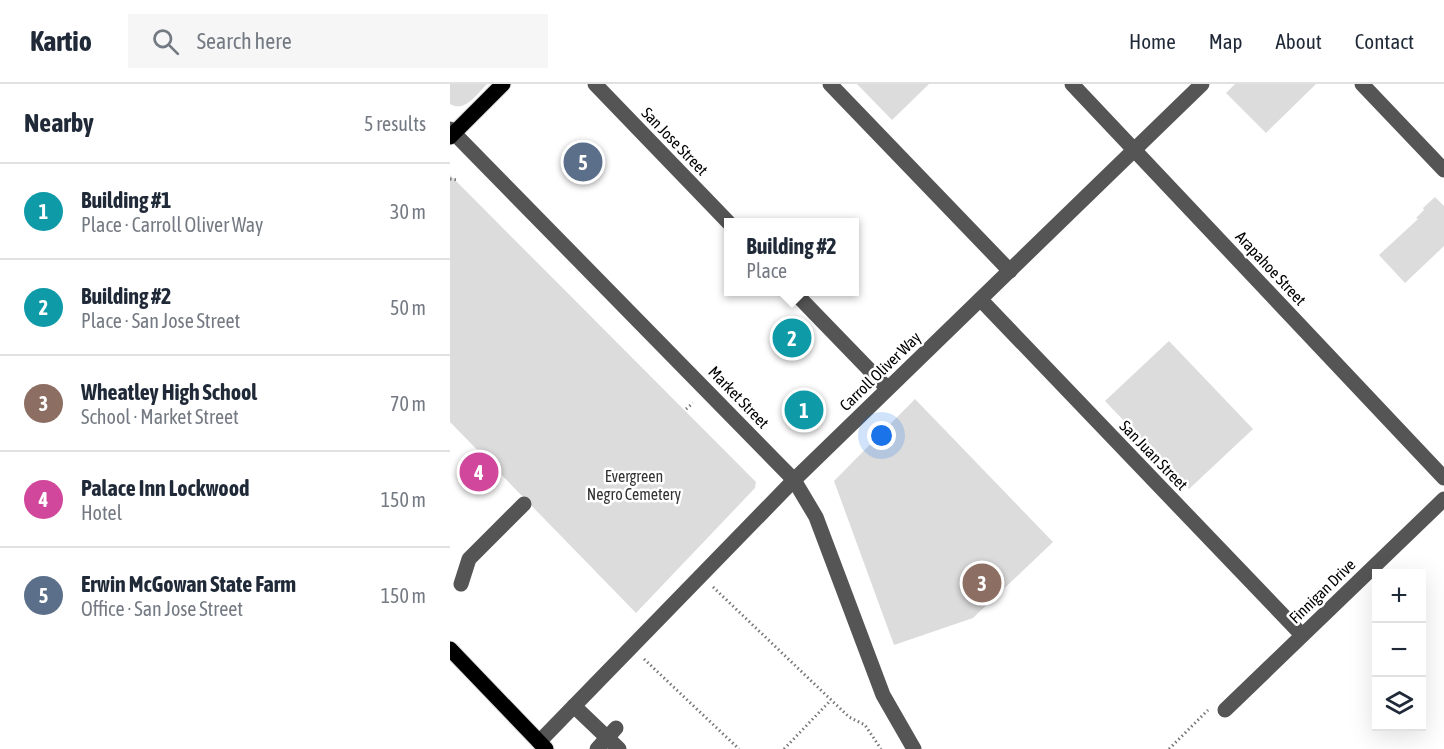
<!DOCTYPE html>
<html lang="en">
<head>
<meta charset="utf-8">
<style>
	:root { --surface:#fff; --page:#f6f6f7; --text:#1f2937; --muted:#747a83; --line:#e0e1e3; --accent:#0f766e }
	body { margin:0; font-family:"Asap Condensed",sans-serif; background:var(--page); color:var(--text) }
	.controls { position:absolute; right:18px; bottom:18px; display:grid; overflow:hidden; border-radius:0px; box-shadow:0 6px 24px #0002 }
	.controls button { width:54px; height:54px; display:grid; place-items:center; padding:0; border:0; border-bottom:2px solid var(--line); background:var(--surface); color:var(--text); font:30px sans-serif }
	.you { position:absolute; left:432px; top:352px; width:21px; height:21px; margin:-15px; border:4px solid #fff; border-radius:50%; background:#1a73e8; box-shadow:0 0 0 9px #1a73e833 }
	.badge { display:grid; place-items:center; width:39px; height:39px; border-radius:50%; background:var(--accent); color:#fff; font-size:20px; font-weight:700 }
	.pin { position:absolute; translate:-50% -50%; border:3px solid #fff; box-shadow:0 2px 6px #0006 }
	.popup { position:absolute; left:274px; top:134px; width:135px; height:78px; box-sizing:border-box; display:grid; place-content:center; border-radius:0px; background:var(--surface); filter:drop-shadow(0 2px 4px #0005); font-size:20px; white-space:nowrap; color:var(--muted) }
	.popup b { font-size:22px; color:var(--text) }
	.popup::after { content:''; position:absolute; left:50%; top:100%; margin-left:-12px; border:12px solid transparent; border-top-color:var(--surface) }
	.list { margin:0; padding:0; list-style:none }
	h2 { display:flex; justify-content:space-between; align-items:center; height:78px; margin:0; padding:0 24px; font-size:26px }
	h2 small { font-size:20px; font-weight:400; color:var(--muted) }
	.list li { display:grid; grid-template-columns:39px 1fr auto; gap:18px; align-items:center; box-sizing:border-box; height:96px; padding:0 24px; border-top:2px solid var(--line) }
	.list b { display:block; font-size:22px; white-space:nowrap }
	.list p { margin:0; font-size:20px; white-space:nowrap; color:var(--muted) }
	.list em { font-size:20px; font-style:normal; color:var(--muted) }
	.icon { flex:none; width:33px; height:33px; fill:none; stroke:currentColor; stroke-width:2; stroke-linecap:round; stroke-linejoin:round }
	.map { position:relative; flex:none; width:994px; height:665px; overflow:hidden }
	header { display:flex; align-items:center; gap:36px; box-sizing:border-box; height:84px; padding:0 30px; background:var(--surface); border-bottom:2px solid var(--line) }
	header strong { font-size:28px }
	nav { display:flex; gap:33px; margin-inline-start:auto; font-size:21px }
	.search { width:420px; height:54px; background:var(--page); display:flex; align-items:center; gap:15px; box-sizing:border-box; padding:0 21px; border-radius:0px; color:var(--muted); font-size:22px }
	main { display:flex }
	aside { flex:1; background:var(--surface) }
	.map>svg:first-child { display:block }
</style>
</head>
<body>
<header>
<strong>Kartio</strong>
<div class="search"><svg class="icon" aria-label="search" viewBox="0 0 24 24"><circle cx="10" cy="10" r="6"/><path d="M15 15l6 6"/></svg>Search here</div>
<nav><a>Home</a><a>Map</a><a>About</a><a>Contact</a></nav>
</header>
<main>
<aside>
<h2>Nearby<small>5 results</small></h2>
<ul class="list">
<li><span class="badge" style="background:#0f9aa8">1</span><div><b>Building #1</b><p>Place · Carroll Oliver Way</p></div><em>30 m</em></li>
<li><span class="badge" style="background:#0f9aa8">2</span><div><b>Building #2</b><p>Place · San Jose Street</p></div><em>50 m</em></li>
<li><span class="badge" style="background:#8d6e63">3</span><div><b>Wheatley High School</b><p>School · Market Street</p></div><em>70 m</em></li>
<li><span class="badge" style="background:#d1479c">4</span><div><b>Palace Inn Lockwood</b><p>Hotel</p></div><em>150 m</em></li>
<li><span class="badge" style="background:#5c6f8a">5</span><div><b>Erwin McGowan State Farm</b><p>Office · San Jose Street</p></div><em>150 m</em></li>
</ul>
</aside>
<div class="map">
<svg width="994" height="665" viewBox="0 0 994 665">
	<rect width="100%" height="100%" fill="#fff"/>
	<g fill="#dcdcdc">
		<path d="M0 0H37C27 10 15 29 0 20Z"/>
		<polygon points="407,0 479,0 442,36"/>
		<polygon points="785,0 866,0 816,49 776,9"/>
		<polygon points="0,91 306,398 305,404 186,529 0,338"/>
		<polygon points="985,113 994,122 994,162 955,199 929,171 968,135 966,134 974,126 973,124"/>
		<polygon points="719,257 803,345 739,405 655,317"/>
		<polygon points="465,315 603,458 523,534 444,561 384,397"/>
	</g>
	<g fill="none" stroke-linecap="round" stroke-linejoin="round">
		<defs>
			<g id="major">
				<polyline points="0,53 53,0"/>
				<polyline points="0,565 96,665"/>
			</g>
		</defs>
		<use href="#major" stroke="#dbdbdb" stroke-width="17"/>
		<g stroke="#777" stroke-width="3" stroke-dasharray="1.5 3" stroke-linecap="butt">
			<polyline points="0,95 8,96"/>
			<polyline points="236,325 243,319"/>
			<polyline points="263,503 399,633 415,641 431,665"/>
			<polyline points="194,575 289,665"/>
			<polyline points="334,665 380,617"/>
			<polyline points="719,665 758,626"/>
		</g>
		<g stroke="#555" stroke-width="15">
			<polyline points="145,0 279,139"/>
			<polyline points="380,0 560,187"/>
			<polyline points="622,0 994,394"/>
			<polyline points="912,0 994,86"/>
			<polyline points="0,45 344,396 366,433 433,611 464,665"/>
			<polyline points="344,208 437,304"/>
			<polyline points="531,216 852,551"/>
			<polyline points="11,500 19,475 74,420"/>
			<polyline points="124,622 169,665"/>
			<polyline points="775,626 994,415"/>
			<polyline points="89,658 344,396 752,0"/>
			<polyline points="147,665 166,644"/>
		</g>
		<use href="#major" stroke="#000" stroke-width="15"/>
	</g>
	<g text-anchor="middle" stroke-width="5" stroke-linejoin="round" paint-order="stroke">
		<g font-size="16" fill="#000" stroke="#fff">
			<text transform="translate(225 57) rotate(46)" y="6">San Jose Street</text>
			<text transform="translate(821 184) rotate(47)" y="6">Arapahoe Street</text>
			<text transform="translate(430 287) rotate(-44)" y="6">Carroll Oliver Way</text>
			<text transform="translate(289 313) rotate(46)" y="6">Market Street</text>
			<text transform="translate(704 371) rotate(46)" y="6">San Juan Street</text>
			<text transform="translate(872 507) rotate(-44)" y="6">Finnigan Drive</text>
		</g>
		<g font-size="16" fill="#333" stroke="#fff">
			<text x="184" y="398">Evergreen<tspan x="184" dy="18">Negro Cemetery</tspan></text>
		</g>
	</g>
</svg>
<div class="controls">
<button>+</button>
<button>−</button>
<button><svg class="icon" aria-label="layers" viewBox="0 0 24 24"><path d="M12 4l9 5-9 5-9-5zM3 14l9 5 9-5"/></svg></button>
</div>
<div class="you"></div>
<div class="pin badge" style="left:354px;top:326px;background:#0f9aa8">1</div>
<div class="pin badge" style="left:342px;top:254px;background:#0f9aa8">2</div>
<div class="popup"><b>Building #2</b>Place</div>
<div class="pin badge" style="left:532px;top:499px;background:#8d6e63">3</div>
<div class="pin badge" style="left:29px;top:388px;background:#d1479c">4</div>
<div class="pin badge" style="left:133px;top:78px;background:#5c6f8a">5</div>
</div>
</main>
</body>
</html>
